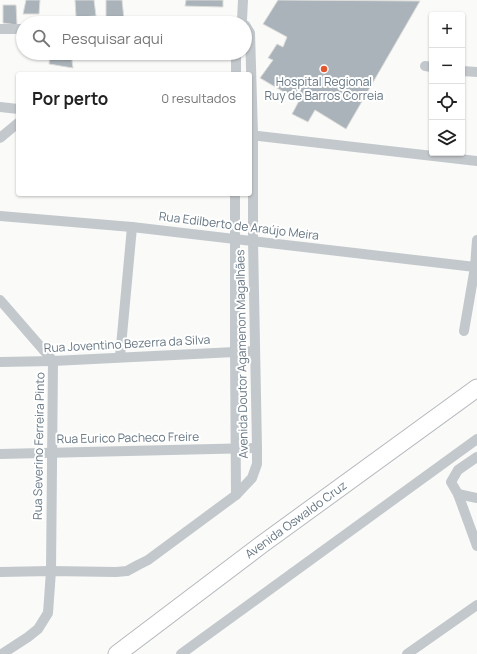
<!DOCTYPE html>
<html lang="pt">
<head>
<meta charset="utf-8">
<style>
	:root { --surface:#fff; --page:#f6f6f6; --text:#222; --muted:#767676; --line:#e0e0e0 }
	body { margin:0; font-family:Manrope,sans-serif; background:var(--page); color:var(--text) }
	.controls { position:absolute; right:12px; top:12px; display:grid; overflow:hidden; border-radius:4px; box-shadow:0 1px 3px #0004 }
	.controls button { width:36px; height:36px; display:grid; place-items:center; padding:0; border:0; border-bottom:1px solid var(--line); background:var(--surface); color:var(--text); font:20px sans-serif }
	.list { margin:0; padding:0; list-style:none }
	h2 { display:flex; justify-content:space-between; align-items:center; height:52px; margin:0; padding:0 16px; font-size:17px }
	h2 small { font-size:13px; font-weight:400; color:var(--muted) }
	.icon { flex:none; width:22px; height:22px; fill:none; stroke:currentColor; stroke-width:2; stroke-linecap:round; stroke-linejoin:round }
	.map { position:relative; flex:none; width:477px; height:654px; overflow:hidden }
	.search { position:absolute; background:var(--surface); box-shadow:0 1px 3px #0004; left:16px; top:16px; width:236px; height:44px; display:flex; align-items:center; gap:10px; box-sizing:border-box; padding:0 14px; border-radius:22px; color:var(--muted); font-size:15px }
	.panel { position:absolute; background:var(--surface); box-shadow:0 1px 3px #0004; left:16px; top:72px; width:236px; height:124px; border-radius:4px }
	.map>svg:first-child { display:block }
</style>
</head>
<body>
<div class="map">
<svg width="477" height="654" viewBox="0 0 477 654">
	<rect width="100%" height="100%" fill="#fafaf8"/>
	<g fill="#aab3b9" stroke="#dcdcda">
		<polygon points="26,0 40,0 39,14 23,14"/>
		<polygon points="75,0 94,0 96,16 76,17"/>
		<polygon points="106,0 122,0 124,19 106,18"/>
		<polygon points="186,0 223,0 223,7 185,6"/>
		<polygon points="278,0 420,1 346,129 315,110 308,122 292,114 299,101 260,78 273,60 268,58 277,44 283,47 287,37 263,24"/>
		<polygon points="3,5 16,5 17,25 3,23"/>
		<polygon points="50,53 71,53 73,68 49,64"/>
	</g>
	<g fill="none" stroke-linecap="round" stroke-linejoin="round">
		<defs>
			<polyline id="highway" points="117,654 261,545 477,388"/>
		</defs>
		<use href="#highway" stroke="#b4b9bd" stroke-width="19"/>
		<g stroke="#c3c8cc" stroke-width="10">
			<polyline points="241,23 242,20 243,0"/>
			<polyline points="0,29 23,29"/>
			<polyline points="425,66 432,67"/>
			<polyline points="462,71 477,72"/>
			<polyline points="236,74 236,53"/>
			<polyline points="0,107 18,109"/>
			<polyline points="250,135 477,161"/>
			<polyline points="0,138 18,123"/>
			<polyline points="235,194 235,352 236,495"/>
			<polyline points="0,216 132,227 475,267"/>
			<polyline points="0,300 53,361 51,571 48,613 38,629 28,637 2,654"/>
			<polyline points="464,331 475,267 477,240"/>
			<polyline points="120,357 132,227"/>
			<polyline points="0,362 53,361 255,351"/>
			<polyline points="0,454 257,448"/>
			<polyline points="477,457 458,470 451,482 458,494 477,546"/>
			<polyline points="458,494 477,498"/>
			<polyline points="0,572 51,571 116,572 127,571 138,565 148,560 236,495 252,478 257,464 257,448 253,241 253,135 250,33 245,25"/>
			<polyline points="181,654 477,439"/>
			<polyline points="407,654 477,605"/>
		</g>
		<use href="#highway" stroke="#fff" stroke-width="17"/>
	</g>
	<circle fill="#e4572e" stroke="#fff" stroke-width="1.5" cx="324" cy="69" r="4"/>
	<g text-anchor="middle" stroke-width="4" stroke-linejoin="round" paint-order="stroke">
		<g font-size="12" fill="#657683" stroke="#fff">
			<text x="324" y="86">Hospital Regional<tspan x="324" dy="14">Ruy de Barros Correia</tspan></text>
		</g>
		<g font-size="12" fill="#657683" stroke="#fff">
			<text transform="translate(239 226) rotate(7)" y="4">Rua Edilberto de Araújo Meira</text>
			<text transform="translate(127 344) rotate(-3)" y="4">Rua Joventino Bezerra da Silva</text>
			<text transform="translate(242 354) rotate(-91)" y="4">Avenida Doutor Agamenon Magalhães</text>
			<text transform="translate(128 438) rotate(-1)" y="4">Rua Eurico Pacheco Freire</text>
			<text transform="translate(39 446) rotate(-89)" y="4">Rua Severino Ferreira Pinto</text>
			<text transform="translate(296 520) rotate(-36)" y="4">Avenida Oswaldo Cruz</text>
		</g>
	</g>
</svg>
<div class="controls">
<button>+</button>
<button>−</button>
<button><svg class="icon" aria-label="locate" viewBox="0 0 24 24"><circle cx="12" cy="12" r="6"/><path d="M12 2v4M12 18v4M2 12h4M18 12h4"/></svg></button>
<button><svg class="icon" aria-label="layers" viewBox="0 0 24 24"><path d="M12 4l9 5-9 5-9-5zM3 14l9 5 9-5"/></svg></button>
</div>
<div class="search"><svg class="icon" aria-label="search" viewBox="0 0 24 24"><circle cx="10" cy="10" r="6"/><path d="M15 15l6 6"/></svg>Pesquisar aqui</div>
<section class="panel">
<h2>Por perto<small>0 resultados</small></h2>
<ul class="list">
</ul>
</section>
</div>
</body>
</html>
